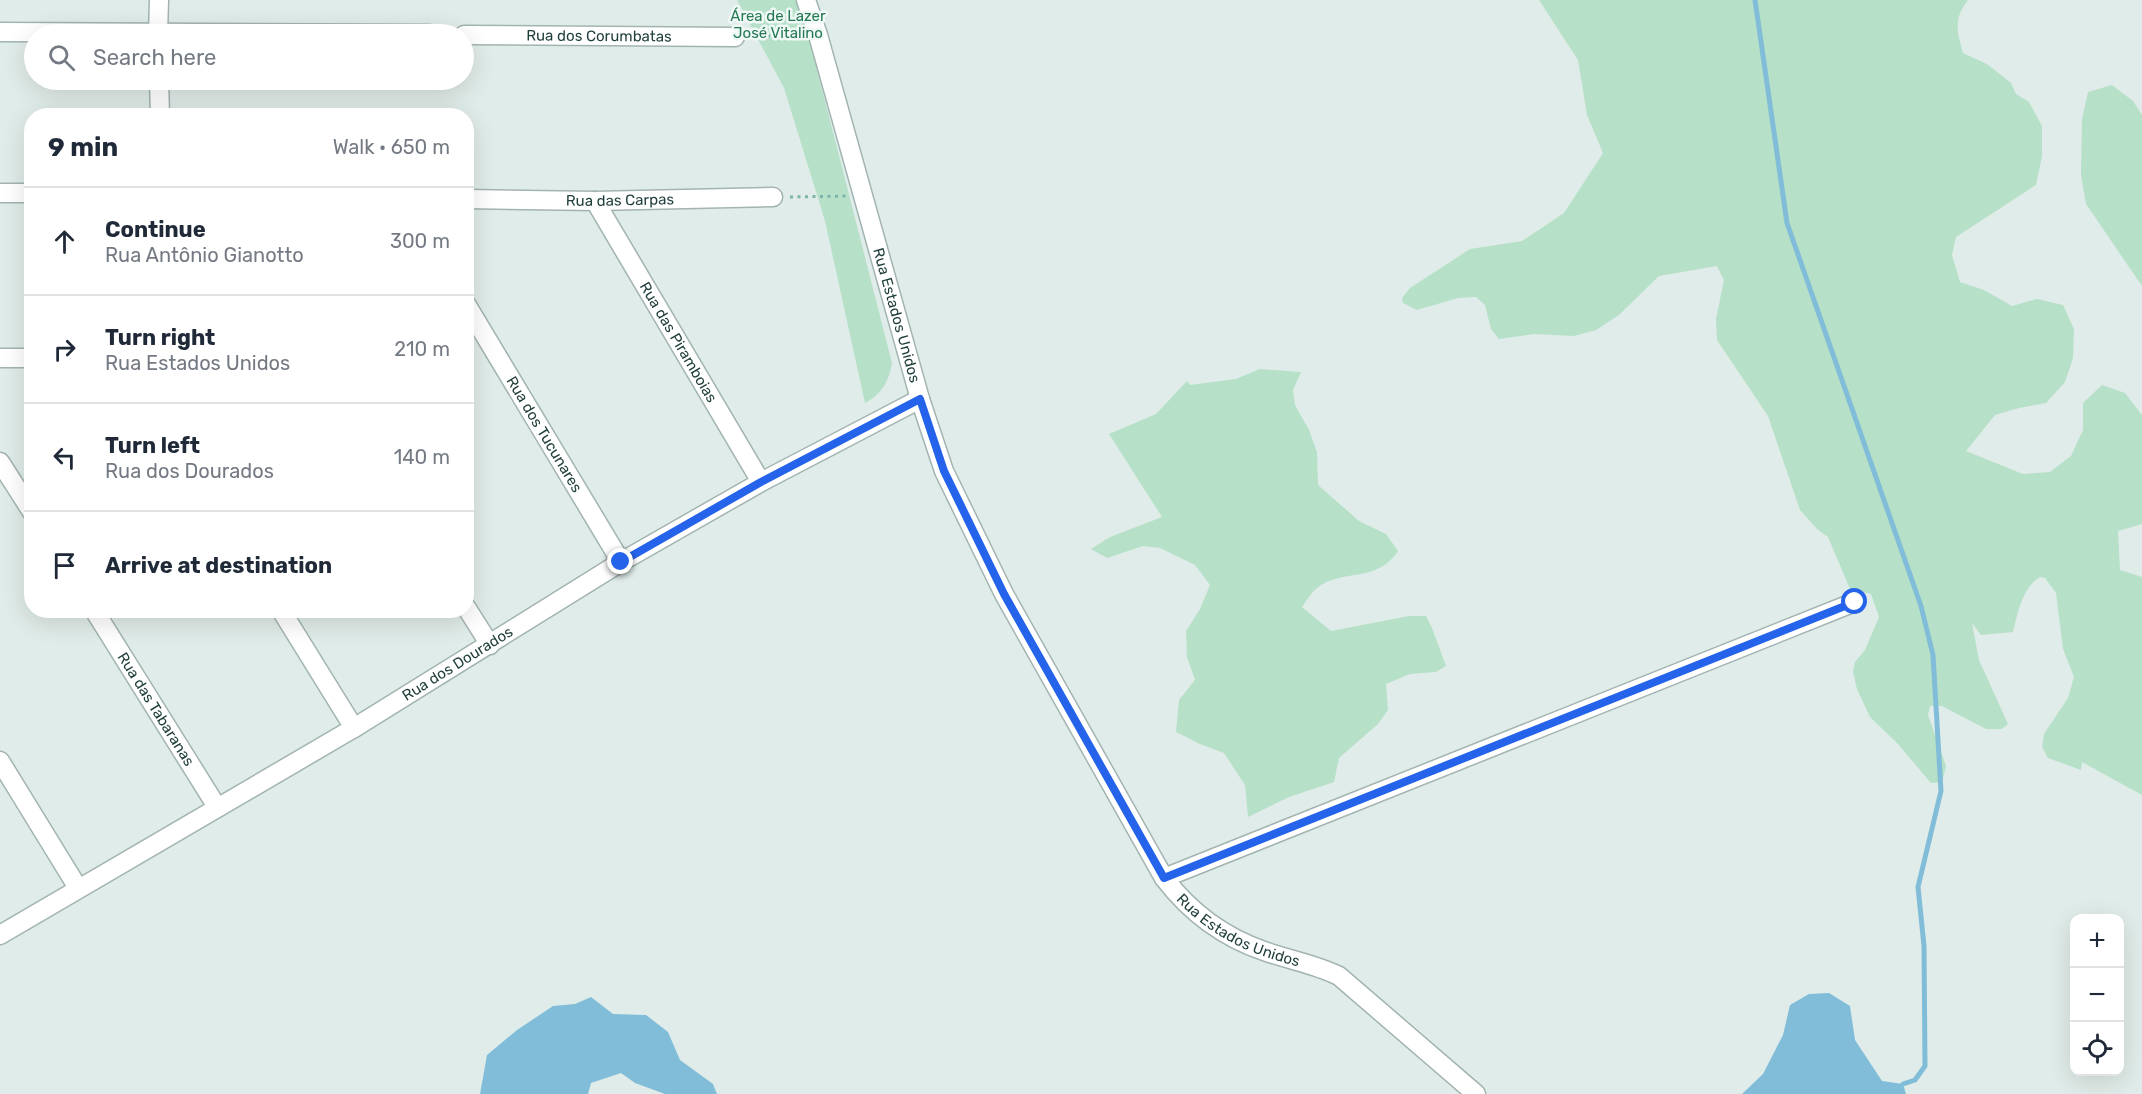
<!DOCTYPE html>
<html lang="en">
<head>
<meta charset="utf-8">
<style>
	:root { --surface:#fff; --page:#f6f6f7; --text:#1f2937; --muted:#747a83; --line:#e0e1e3 }
	body { margin:0; font-family:Rubik,sans-serif; background:var(--page); color:var(--text) }
	.controls { position:absolute; right:18px; bottom:18px; display:grid; overflow:hidden; border-radius:12px; box-shadow:0 6px 24px #0002 }
	.controls button { width:54px; height:54px; display:grid; place-items:center; padding:0; border:0; border-bottom:2px solid var(--line); background:var(--surface); color:var(--text); font:30px sans-serif }
	.stop { position:absolute; width:18px; height:18px; margin:-14px; border:4px solid #2563eb; border-radius:50%; background:#fff }
	.stop.end { background:#2563eb; border-color:#fff; box-shadow:0 2px 6px #0008 }
	.list { margin:0; padding:0; list-style:none }
	h2 { display:flex; justify-content:space-between; align-items:center; height:78px; margin:0; padding:0 24px; font-size:26px }
	h2 small { font-size:20px; font-weight:400; color:var(--muted) }
	.list li { display:grid; grid-template-columns:39px 1fr auto; gap:18px; align-items:center; box-sizing:border-box; height:108px; padding:0 24px; border-top:2px solid var(--line) }
	.list b { display:block; font-size:22px; white-space:nowrap }
	.list p { margin:0; font-size:20px; white-space:nowrap; color:var(--muted) }
	.list em { font-size:20px; font-style:normal; color:var(--muted) }
	.icon { flex:none; width:33px; height:33px; fill:none; stroke:currentColor; stroke-width:2; stroke-linecap:round; stroke-linejoin:round }
	.map { position:relative; flex:none; width:2142px; height:1094px; overflow:hidden }
	.search { position:absolute; background:var(--surface); box-shadow:0 6px 24px #0002; left:24px; top:24px; width:450px; height:66px; display:flex; align-items:center; gap:15px; box-sizing:border-box; padding:0 21px; border-radius:33px; color:var(--muted); font-size:22px }
	.panel { position:absolute; background:var(--surface); box-shadow:0 6px 24px #0002; left:24px; top:108px; width:450px; height:510px; border-radius:24px }
	.map>svg:first-child { display:block }
</style>
</head>
<body>
<div class="map">
<svg width="2142" height="1094" viewBox="0 0 2142 1094">
	<rect width="100%" height="100%" fill="#e0ece9"/>
	<g fill="#b6e0c8">
		<path d="M737 0H796L809 38 892 363C889 381 882 394 865 403L825 221 784 88Z"/>
		<path d="M1539 0H1968C1953 19 1957 32 1963 53L1987 64 2011 83 2016 94 2029 102 2042 126V156L2036 185 1956 237 1952 255 1960 282 1984 290 2012 306 2037 299 2063 305 2074 329 2073 358 2065 382 2046 403 2019 408 1995 415 1966 451 2023 474 2050 472 2071 456 2083 430V403L2102 385 2125 393 2142 415V524L2118 531 2120 570 2142 577V795L2082 762 2081 770 2048 758 2042 747 2044 734 2068 698 2074 677 2063 649 2056 593 2045 578 2040 577C2022 588 2018 613 2013 632L1981 635 1972 623 1979 660 2008 724 2002 729H1986L1942 706H1930L1928 715 1946 766 1942 782 1931 783 1898 744 1870 717 1857 689 1853 672 1855 662 1865 650 1879 617 1871 594 1850 589 1828 537 1817 529 1800 510 1768 416 1717 340 1716 319 1724 280 1717 266 1659 276 1619 315 1596 330 1574 336 1535 334 1499 339 1491 329 1485 305 1476 297 1458 298 1417 310 1403 303 1402 298 1410 288 1470 249 1522 241 1564 213 1603 153 1587 115 1578 60Z"/>
		<polygon points="2112,85 2133,101 2142,115 2142,286 2086,204 2081,175 2082,119 2088,92"/>
		<path d="M1260 369 1301 372 1293 390 1295 405 1309 430 1317 452 1318 485 1359 521 1386 534 1398 551C1376 584 1341 568 1317 588 1311 593 1306 601 1302 607L1331 631 1409 616H1426L1432 628 1446 666 1436 672 1410 674 1386 684 1388 710 1378 724 1339 758 1334 782 1289 797 1248 817 1245 785 1224 753 1200 744 1176 732 1179 700 1195 680 1187 657 1186 631 1200 609 1210 585 1195 565 1160 548 1143 546 1107 558 1091 549 1110 537 1162 517 1109 434 1156 414 1187 381 1190 385 1236 379Z"/>
	</g>
	<g fill="#81bdd8">
		<polygon points="1829,993 1850,1006 1855,1040 1882,1081 1903,1084 1906,1094 1742,1094 1763,1074 1783,1035 1790,1005 1809,994"/>
		<polygon points="591,997 613,1014 646,1015 668,1032 680,1060 713,1084 717,1094 665,1094 635,1083 621,1073 591,1083 588,1094 480,1094 487,1055 517,1030 553,1006 575,1004"/>
	</g>
	<g fill="none" stroke-linecap="round" stroke-linejoin="round">
		<polyline stroke="#81bdd8" stroke-width="5" points="1755,0 1787,223 1921,606 1933,655 1941,791 1918,887 1924,946 1925,1066 1915,1080 1903,1084"/>
		<defs>
			<g id="minor">
				<path id="s1" d="M806 0 818 35 920 399 944 471 1004 594 1164 878C1190 912 1223 937 1264 951 1289 960 1315 964 1339 976L1476 1094"/>
				<polyline points="0,32 430,34"/>
				<polyline points="158,34 159,0"/>
				<path id="s2" d="M464 35 735 37"/>
				<polyline points="159,80 160,116"/>
				<polyline points="0,193 32,193"/>
				<path id="s3" d="M466 199 595 201 773 197"/>
				<path id="s4" d="M595 201 761 482"/>
				<path id="s5" d="M466 304 621 562"/>
				<polyline points="0,358 32,358"/>
				<polyline points="0,462 32,512"/>
				<polyline points="466,607 490,645"/>
				<path id="s6" d="M94 610 217 807"/>
				<polyline points="281,610 354,728"/>
				<polyline points="0,761 78,888"/>
				<polyline points="1164,878 1855,602"/>
				<path id="s7" d="M0 935 354 728 621 562 761 482 920 399"/>
			</g>
		</defs>
		<use href="#minor" stroke="#a2b4b1" stroke-width="21"/>
		<g stroke="#7db3ab" stroke-width="3" stroke-dasharray="3 4.5" stroke-linecap="butt">
			<polyline points="752,36 800,36"/>
			<polyline points="790,197 847,196"/>
		</g>
		<use href="#minor" stroke="#fff" stroke-width="18"/>
	</g>
	<g fill="none" stroke-linecap="round" stroke-linejoin="round">
		<polyline stroke="#2563eb" stroke-width="8" points="621,562 761,482 920,399 944,471 1004,594 1164,878 1855,602"/>
	</g>
	<g text-anchor="middle" stroke-width="5" stroke-linejoin="round" paint-order="stroke">
		<g font-size="15" fill="#257953" stroke="#f0f9f6">
			<text x="778" y="21">Área de Lazer<tspan x="778" dy="17">José Vitalino</tspan></text>
		</g>
		<g font-size="15" fill="#1f3e3b" stroke="#f0f9f6">
			<text dy="5" stroke="none"><textPath href="#s2" startOffset="135">Rua dos Corumbatas</textPath></text>
			<text dy="5" stroke="none"><textPath href="#s3" startOffset="154">Rua das Carpas</textPath></text>
			<text dy="5" stroke="none"><textPath href="#s1" startOffset="328">Rua Estados Unidos</textPath></text>
			<text dy="5" stroke="none"><textPath href="#s4" startOffset="164">Rua das Piramboias</textPath></text>
			<text dy="5" stroke="none"><textPath href="#s5" startOffset="152">Rua dos Tucunares</textPath></text>
			<text dy="5" stroke="none"><textPath href="#s7" startOffset="532">Rua dos Dourados</textPath></text>
			<text dy="5" stroke="none"><textPath href="#s6" startOffset="117">Rua das Tabaranas</textPath></text>
			<text dy="5" stroke="none"><textPath href="#s1" startOffset="1047">Rua Estados Unidos</textPath></text>
		</g>
	</g>
</svg>
<div class="controls">
<button>+</button>
<button>−</button>
<button><svg class="icon" aria-label="locate" viewBox="0 0 24 24"><circle cx="12" cy="12" r="6"/><path d="M12 2v4M12 18v4M2 12h4M18 12h4"/></svg></button>
</div>
<div class="stop" style="left:1855px;top:602px"></div>
<div class="stop end" style="left:621px;top:562px"></div>
<div class="search"><svg class="icon" aria-label="search" viewBox="0 0 24 24"><circle cx="10" cy="10" r="6"/><path d="M15 15l6 6"/></svg>Search here</div>
<section class="panel">
<h2>9 min<small>Walk · 650 m</small></h2>
<ul class="list">
<li><svg class="icon" aria-label="ahead" viewBox="0 0 24 24"><path d="M12 20V5M6 11l6-6 6 6"/></svg><div><b>Continue</b><p>Rua Antônio Gianotto</p></div><em>300 m</em></li>
<li><svg class="icon" aria-label="right" viewBox="0 0 24 24"><path d="M7 20v-9h11M14 6l5 5-5 5"/></svg><div><b>Turn right</b><p>Rua Estados Unidos</p></div><em>210 m</em></li>
<li><svg class="icon" aria-label="left" viewBox="0 0 24 24"><path d="M17 20v-9H6M10 6l-5 5 5 5"/></svg><div><b>Turn left</b><p>Rua dos Dourados</p></div><em>140 m</em></li>
<li><svg class="icon" aria-label="arrive" viewBox="0 0 24 24"><path d="M6 21V4h12l-3 4 3 4H6"/></svg><div><b>Arrive at destination</b></div></li>
</ul>
</section>
</div>
</body>
</html>
